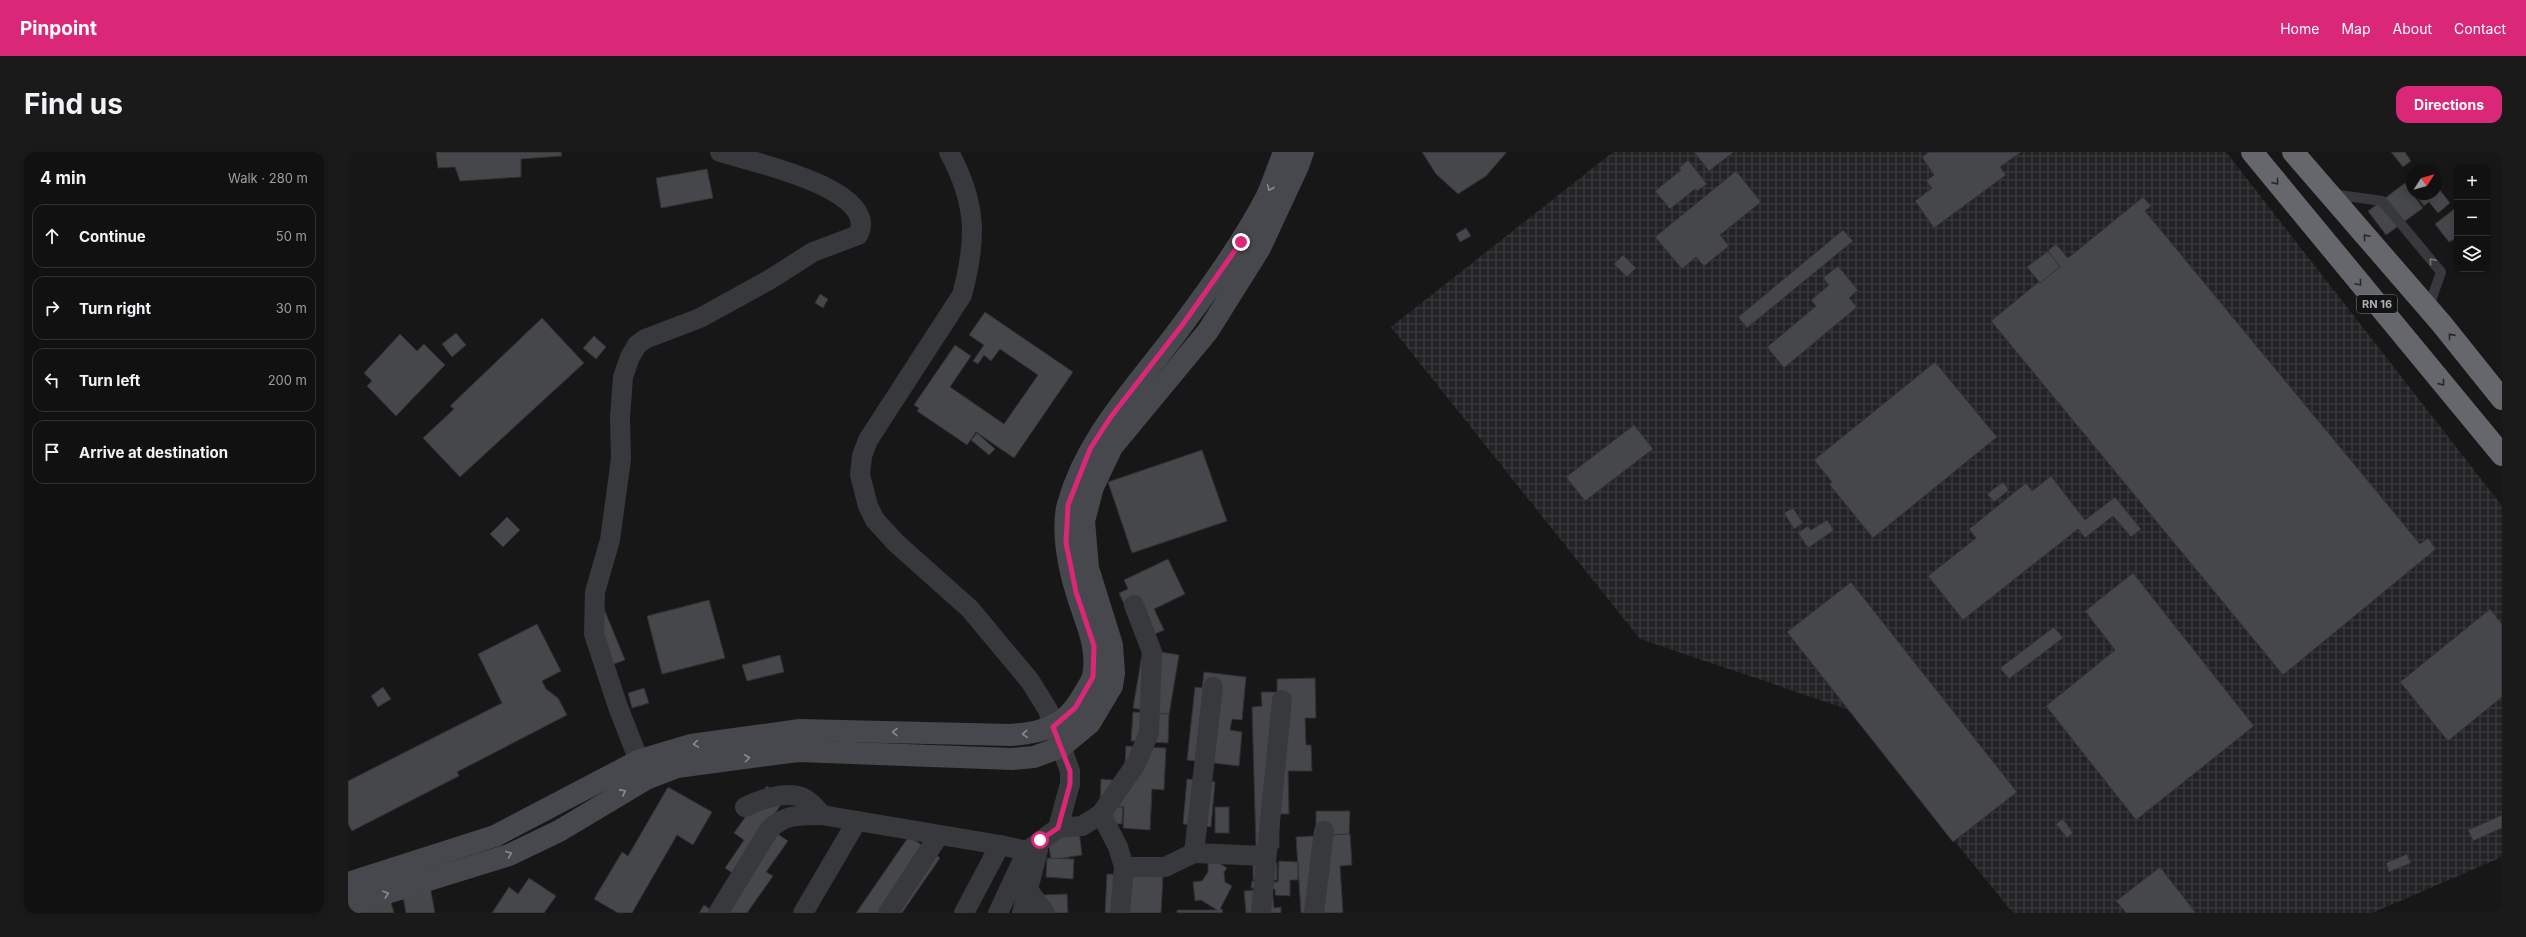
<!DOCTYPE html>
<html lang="en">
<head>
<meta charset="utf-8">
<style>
	:root { --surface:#111112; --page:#1a1a1b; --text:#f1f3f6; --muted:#9c9d9f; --line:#303132; --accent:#db2777 }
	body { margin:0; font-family:Inter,sans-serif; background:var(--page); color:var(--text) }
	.controls { position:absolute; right:12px; top:12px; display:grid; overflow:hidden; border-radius:8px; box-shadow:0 2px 10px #0003 }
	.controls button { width:36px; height:36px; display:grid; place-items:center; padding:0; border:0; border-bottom:1px solid var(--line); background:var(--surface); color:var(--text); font:20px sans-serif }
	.compass { position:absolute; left:2058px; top:12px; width:36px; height:36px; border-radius:50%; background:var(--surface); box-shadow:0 2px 10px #0003; rotate:54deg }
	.stop { position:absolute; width:12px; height:12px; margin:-9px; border:3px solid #db2777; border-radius:50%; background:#fff }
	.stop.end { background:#db2777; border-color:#fff; box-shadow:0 1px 4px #0008 }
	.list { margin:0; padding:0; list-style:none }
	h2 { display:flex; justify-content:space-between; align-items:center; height:52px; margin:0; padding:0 16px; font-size:17px }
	h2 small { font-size:13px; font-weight:400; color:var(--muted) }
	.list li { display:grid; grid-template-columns:26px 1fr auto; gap:12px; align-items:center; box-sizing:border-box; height:64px; margin:0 8px 8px; padding:0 8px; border:1px solid var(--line); border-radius:12px }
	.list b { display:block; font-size:15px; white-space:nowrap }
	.list em { font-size:13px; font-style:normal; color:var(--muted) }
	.icon { flex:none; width:22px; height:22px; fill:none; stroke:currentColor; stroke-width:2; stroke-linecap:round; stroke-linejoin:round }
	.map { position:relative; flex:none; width:2154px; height:761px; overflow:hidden; border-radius:12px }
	header { display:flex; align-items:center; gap:24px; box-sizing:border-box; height:56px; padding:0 20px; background:var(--accent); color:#fff }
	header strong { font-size:19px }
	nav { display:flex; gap:22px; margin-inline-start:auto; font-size:14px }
	.intro { display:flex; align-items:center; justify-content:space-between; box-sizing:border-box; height:96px; padding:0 24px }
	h1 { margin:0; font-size:28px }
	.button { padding:10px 18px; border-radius:12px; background:var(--accent); color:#fff; font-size:14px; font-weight:700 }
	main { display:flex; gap:24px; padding:0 24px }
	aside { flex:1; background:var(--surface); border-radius:12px; box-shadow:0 2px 10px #0003 }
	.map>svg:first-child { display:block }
</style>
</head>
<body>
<header>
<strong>Pinpoint</strong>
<nav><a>Home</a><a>Map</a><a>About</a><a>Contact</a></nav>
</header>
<div class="intro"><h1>Find us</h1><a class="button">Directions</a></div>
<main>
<aside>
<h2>4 min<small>Walk · 280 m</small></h2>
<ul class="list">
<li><svg class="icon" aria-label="ahead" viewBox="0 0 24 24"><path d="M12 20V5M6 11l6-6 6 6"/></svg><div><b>Continue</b></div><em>50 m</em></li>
<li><svg class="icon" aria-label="right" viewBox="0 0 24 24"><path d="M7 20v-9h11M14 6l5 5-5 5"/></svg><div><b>Turn right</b></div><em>30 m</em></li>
<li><svg class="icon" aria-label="left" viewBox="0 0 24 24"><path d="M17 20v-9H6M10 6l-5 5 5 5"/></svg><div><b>Turn left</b></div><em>200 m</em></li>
<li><svg class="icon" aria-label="arrive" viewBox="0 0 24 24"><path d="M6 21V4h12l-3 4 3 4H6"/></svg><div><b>Arrive at destination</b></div></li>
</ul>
</aside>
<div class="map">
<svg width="2154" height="761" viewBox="0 0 2154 761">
	<defs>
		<pattern id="industrial-grid" width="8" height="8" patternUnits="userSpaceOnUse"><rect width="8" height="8" fill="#232325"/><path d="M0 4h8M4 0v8" fill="none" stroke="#404042"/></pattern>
	</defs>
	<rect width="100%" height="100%" fill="#171718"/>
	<polygon fill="url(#industrial-grid)" points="1265,0 1878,0 2154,354 2154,705 2024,761 1665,761 1499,557 1292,487 1043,175"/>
	<g fill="#46474b" stroke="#313134">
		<polygon points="88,0 213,0 214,4 173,7 173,25 112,29 107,15 90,16"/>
		<polygon points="1074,0 1158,0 1158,1 1138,24 1110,42 1088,22"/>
		<polygon points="1346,0 1386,0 1361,19"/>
		<polygon points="1581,0 1673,0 1652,15 1658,23 1586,76 1567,49 1584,36 1578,29 1586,23 1574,5"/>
		<polygon points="2043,0 2057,0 2063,9 2055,15"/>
		<polygon points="1340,8 1359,32 1349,39 1347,37 1322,57 1307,39 1333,18 1331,16"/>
		<polygon points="359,17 365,46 313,56 308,26"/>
		<polygon points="1388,19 1413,50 1372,83 1381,94 1356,114 1348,105 1334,117 1307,85"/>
		<polygon points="2057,31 2075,56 2038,83 2020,59"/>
		<polygon points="2088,33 2102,51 2090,61 2081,50 2076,54 2067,42 2088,42"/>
		<polygon points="1795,45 1803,54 1797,59 2072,392 2080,386 2088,397 1935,523 1643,169 1699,123 1688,109 1708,92 1720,106"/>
		<polygon points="2109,55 2109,86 2101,90 2087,72"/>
		<polygon points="1118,76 1123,84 1112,90 1108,82"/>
		<polygon points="1495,78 1505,89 1399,176 1390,165"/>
		<polygon points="1700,99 1712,115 1692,131 1679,115"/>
		<polygon points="1275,103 1288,116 1279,125 1266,112"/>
		<polygon points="1490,114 1510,138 1501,146 1509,155 1436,216 1419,195 1468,154 1463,148 1481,133 1475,126"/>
		<polygon points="472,142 480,147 475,156 467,151"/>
		<polygon points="637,160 725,220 666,306 628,280 619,293 569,259 571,256 566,253 607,193 623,204 602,235 656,272 690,223 652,197 643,209 636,203 630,212 625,209 636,193 621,183"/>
		<polygon points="194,166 236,211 112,325 75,286 106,257 102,254"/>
		<polygon points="108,181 118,193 104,205 94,192"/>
		<polygon points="52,182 69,199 76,192 97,213 48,264 19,234 24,229 16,221"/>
		<polygon points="246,184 258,195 248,207 235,196"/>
		<polygon points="1587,210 1649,285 1525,386 1481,332 1484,330 1466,308"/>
		<polygon points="1286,273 1305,297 1237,349 1218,325"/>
		<polygon points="629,281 647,297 641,303 623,288"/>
		<polygon points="854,298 879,369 784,401 760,330"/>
		<polygon points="1703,324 1737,368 1767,345 1793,377 1783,385 1765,364 1737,386 1730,377 1615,468 1580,424 1628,386 1621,377 1678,331 1684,339"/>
		<polygon points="1655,330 1661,338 1646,350 1639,342"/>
		<polygon points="1445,356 1455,371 1446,377 1436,361"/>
		<polygon points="159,365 172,378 155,395 142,382"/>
		<polygon points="1479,368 1486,378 1460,396 1450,381 1460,374 1463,378"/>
		<polygon points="820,407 837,442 806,457 816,478 793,488 771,441 780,437 776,428"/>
		<polygon points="1785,421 1906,574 1788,668 1698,554 1767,498 1737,459"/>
		<polygon points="1503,430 1669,640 1605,690 1439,480"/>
		<polygon points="361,448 377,506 314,522 299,464"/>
		<polygon points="254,452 277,508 263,513 240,458"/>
		<polygon points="2142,457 2154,472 2154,545 2100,589 2052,530"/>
		<polygon points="189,472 213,519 194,529 198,537 210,546 219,563 109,620 111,624 4,679 0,672 0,629 154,551 130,502"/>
		<polygon points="1706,475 1715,486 1661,527 1652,516"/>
		<polygon points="795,497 831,503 821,563 785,556"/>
		<polygon points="432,503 436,520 399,529 394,513"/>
		<polygon points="856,520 898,525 894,568 884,567 882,578 894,580 891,614 839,608 847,535 854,536"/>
		<polygon points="967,526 968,566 957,566 958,593 963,593 964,619 940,619 941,662 931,662 931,696 908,697 904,555 914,554 913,540 929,540 929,527"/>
		<polygon points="35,535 43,547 30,555 23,544"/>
		<polygon points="296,536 301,551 284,556 280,541"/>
		<polygon points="785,560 821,562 820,591 783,589"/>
		<polygon points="778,594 818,596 816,638 804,637 802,678 775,676 776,655 752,653 753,627 776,629"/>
		<polygon points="839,627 867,630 863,675 835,672"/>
		<polygon points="419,634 437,647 418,674 440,689 418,720 425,724 399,761 351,761 356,753 363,758 387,723 377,716 396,688 386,681"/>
		<polygon points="320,635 364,660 345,693 329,683 284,761 270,761 246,747 274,700 280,704"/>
		<polygon points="750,654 775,655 774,672 749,671"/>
		<rect x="867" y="655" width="14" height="26"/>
		<polygon points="968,659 1002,659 1001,683 968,682"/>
		<polygon points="2154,663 2154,676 2125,689 2120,678"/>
		<polygon points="1715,667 1725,681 1719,686 1708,672"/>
		<polygon points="731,678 734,703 703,708 699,683"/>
		<polygon points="1002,682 1004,713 992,714 995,761 953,761 948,685"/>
		<polygon points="561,684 592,706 554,761 508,761"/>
		<polygon points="2059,702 2063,711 2041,720 2038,711"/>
		<polygon points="699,706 726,707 725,727 698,725"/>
		<polygon points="931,709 950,710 950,728 942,728 942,744 927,743 927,737 903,736 904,729 930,730"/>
		<polygon points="860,711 871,711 879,716 876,720 877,730 884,734 872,757 874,757 875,761 829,761 829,758 869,758 853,748 847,749 845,730 854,729 860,720"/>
		<rect x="905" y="711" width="24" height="17"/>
		<polygon points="1812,715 1848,761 1778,761 1768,749"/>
		<polygon points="759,722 815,725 813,761 757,761"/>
		<polygon points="181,726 208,744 196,761 144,761 161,735 170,742"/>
		<polygon points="82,734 87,761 58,761 54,739"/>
		<polygon points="924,737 926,756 933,755 933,761 898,761 896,739"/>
		<polygon points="719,742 720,761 695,761 695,743"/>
		<polygon points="41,743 46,761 1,761"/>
	</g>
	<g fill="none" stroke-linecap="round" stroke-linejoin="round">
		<polyline stroke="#38393d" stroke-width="10" points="1984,42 2034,49 2093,120 2080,157"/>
		<g stroke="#38393d" stroke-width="20">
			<path d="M601 0C629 52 629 87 614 143L520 288 514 304 512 323 520 354 527 368 548 391 622 457 682 529 700 558 722 619V632L710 676 679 699 650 761"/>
			<path d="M297 624 270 555 246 482 247 440 262 388 273 307 272 266 275 225 282 205 289 193 297 187 352 166 421 128 465 100 510 83C534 37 401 9 372 0"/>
			<path d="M397 655C411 648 434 640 450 644 460 646 468 656 474 663"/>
			<polyline points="753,662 770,695 776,715 772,761"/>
			<polyline points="710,676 734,674 753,662 788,612 801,581 804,500 786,453"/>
			<polyline points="846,701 865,535"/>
			<polyline points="776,715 817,715 846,701 918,704"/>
			<polyline points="681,739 697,761"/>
			<path d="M370 761 421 678C436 662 453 663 474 663L652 693 679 699"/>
			<polyline points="455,761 509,669"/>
			<polyline points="540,761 591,683"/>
			<polyline points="616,761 652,693"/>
			<polyline points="674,761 690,698"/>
			<polyline points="913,761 934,548"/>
			<polyline points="966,761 976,679"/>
		</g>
		<g stroke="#46484d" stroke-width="22">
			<path d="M0 731 147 684 292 608 343 593 452 578 663 583C692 581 716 575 732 548 736 541 743 532 745 524 751 495 737 469 729 442 721 417 713 378 720 352 740 281 793 230 835 172 865 132 895 90 918 46 925 31 930 15 936 0"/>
			<polyline points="0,753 161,703 211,679 298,627 329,615 450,599 664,607 686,605 713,595 742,571 764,534 766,521 764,493 740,416 736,369 745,335 764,295 860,179 912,96 950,14 955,0"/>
		</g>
		<g stroke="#65676d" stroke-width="22">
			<polyline points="1904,0 2154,303"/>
			<polyline points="1945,0 2093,171 2154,247"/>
		</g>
	</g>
	<defs><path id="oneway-chevron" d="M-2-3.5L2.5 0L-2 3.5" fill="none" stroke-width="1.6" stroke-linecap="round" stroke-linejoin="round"/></defs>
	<g stroke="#27272a">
		<use href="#oneway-chevron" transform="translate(1928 30) rotate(51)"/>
		<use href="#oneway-chevron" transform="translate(2018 85) rotate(-131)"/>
		<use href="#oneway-chevron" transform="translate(2011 131) rotate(50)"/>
		<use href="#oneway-chevron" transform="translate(2103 184) rotate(-129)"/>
		<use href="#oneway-chevron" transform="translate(2094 231) rotate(51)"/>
	</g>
	<g stroke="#878b92">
		<use href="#oneway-chevron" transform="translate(922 36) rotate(112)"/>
		<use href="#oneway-chevron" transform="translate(547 580) rotate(-179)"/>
		<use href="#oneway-chevron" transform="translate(677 582) rotate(176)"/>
		<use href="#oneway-chevron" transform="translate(348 592) rotate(171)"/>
		<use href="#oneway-chevron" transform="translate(399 606) rotate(-7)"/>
		<use href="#oneway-chevron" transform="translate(275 640) rotate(-28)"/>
		<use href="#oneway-chevron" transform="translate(161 702) rotate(-22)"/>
		<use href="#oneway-chevron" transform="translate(38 742) rotate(-18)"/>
	</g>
	<use stroke="#777a80" href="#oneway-chevron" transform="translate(2084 109) rotate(-130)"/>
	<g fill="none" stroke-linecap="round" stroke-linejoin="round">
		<polyline stroke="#db2777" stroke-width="5" points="692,688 710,676 722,632 722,619 705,575 727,556 745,525 746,494 728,440 718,391 720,353 742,297 762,266 835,172 893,90"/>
	</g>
	<g text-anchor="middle" stroke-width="3.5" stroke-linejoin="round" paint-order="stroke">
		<rect fill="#121213" stroke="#7c8086" stroke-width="1" x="2009" y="143" width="40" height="18" rx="3"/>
		<g font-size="11" font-weight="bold" fill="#aaafb7">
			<text x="2029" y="156">RN 16</text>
		</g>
	</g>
</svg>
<div class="controls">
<button>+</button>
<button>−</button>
<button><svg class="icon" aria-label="layers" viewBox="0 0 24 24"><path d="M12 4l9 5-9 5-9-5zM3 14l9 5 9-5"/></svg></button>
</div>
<svg class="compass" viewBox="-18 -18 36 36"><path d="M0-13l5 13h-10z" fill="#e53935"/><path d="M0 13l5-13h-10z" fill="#9c9d9f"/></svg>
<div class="stop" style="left:692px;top:688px"></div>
<div class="stop end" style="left:893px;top:90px"></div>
</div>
</main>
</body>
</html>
